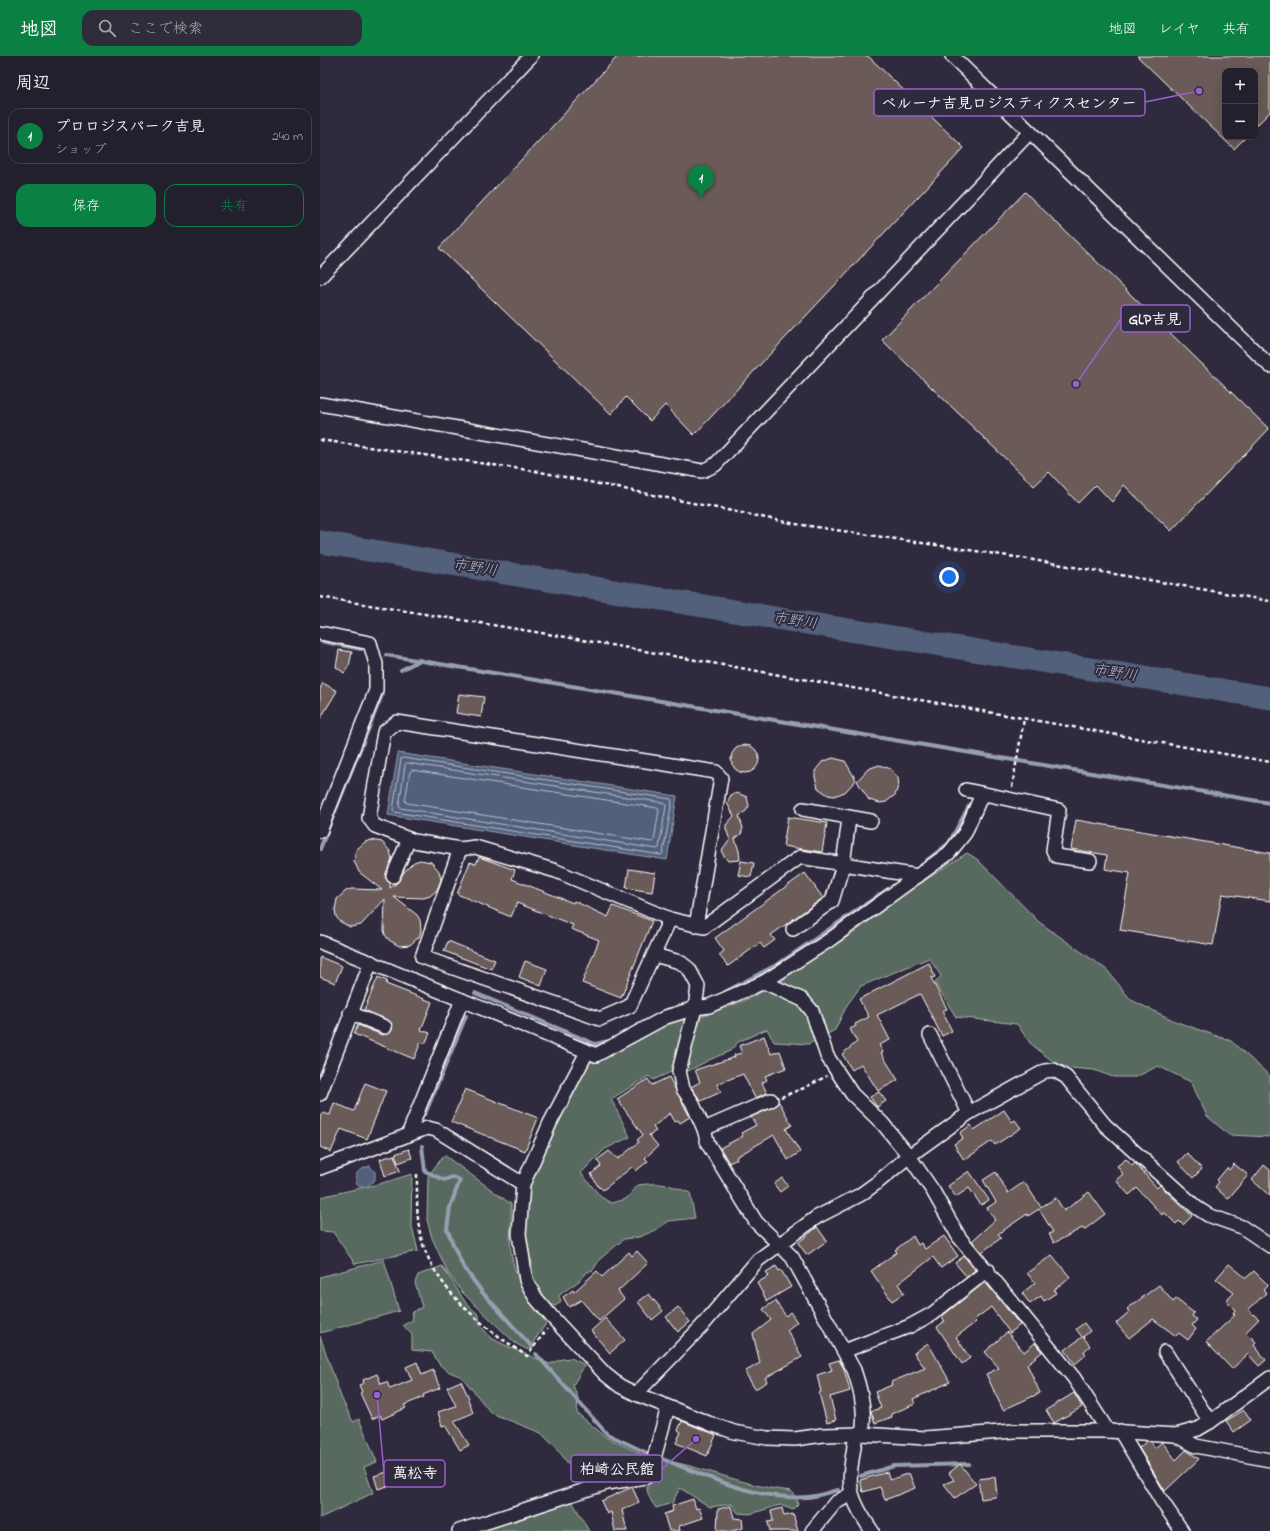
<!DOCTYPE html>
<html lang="ja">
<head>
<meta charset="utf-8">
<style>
	:root { --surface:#23202e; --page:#2f2d3a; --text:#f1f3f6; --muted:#a3a3aa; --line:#403e4a; --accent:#0b8043 }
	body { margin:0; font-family:"Indie Flower","Klee One",sans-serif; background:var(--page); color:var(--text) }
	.controls { position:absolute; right:12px; top:12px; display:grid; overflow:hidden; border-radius:8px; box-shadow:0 4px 16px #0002 }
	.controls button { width:36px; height:36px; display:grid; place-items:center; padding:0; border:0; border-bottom:1px solid var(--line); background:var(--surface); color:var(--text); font:20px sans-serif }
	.you { position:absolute; left:629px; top:521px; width:14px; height:14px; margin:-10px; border:3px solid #fff; border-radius:50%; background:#1a73e8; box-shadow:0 0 0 6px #1a73e833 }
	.badge { display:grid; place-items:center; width:26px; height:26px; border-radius:50%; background:var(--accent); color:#fff; font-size:13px; font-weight:700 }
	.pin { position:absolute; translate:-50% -33px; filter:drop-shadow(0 1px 2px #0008) }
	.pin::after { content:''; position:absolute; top:21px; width:14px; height:12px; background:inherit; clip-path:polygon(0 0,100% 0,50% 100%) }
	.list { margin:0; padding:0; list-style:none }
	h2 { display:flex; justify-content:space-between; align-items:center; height:52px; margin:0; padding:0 16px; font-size:17px }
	h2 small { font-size:13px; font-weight:400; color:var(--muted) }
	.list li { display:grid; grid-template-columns:26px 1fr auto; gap:12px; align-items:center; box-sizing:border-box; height:56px; margin:0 8px 8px; padding:0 8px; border:1px solid var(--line); border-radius:12px }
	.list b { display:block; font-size:15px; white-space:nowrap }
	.list p { margin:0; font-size:13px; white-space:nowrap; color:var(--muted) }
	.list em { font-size:13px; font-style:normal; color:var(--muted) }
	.actions { display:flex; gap:8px; padding:12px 16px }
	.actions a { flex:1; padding:9px 0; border:1px solid var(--accent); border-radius:12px; text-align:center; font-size:14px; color:var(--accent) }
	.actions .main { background:var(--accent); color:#fff }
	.icon { flex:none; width:22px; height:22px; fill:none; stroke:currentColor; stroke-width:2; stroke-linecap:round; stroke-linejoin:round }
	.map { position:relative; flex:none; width:950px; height:1475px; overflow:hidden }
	header { display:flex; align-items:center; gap:24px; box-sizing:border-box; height:56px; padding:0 20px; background:var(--accent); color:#fff }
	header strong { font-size:19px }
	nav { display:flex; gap:22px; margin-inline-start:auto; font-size:14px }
	.search { width:280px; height:36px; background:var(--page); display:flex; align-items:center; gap:10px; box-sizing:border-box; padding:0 14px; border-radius:12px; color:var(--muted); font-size:15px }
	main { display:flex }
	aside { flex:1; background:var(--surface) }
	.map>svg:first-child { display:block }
</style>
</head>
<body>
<header>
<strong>地図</strong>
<div class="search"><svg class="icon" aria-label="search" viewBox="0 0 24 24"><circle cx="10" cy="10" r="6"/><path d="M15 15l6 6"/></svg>ここで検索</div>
<nav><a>地図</a><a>レイヤ</a><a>共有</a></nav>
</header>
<main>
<aside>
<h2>周辺<small></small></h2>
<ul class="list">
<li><span class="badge">1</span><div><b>プロロジスパーク吉見</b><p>ショップ</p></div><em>240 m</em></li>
</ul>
<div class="actions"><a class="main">保存</a><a>共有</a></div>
</aside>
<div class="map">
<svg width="950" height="1475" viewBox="0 0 950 1475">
	<rect width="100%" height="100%" fill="#2f2a3d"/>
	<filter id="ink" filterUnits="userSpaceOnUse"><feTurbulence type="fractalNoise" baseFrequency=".025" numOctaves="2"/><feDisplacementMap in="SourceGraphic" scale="8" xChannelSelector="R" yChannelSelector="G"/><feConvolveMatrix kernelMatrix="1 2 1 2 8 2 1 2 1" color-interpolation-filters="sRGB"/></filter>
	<g filter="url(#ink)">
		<g fill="#596a61" stroke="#acb4b0">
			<path d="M647 797 657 803 719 866 787 914 811 944 857 966 911 985 950 1020V1081L909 1079 887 1060 871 1026 838 1010 816 1021H793L774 1014 750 1012 736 1008 710 987 697 968 636 961 615 927 621 920 609 902 541 930 527 949 515 974 489 988 454 986 447 973 418 986 410 995 389 1004 357 1021 353 1015 333 1024 329 1020 291 1043 310 1081 285 1093 261 1117 281 1141 291 1147 306 1143 318 1129C340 1126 349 1128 370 1137L375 1162 349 1165 336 1174 319 1181 304 1183 280 1203 273 1214 267 1216C259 1228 249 1230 239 1240L241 1245 236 1250 227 1247 210 1223 212 1206 203 1185 206 1152 210 1130 259 1022 269 1007 349 964 377 962 423 945 458 928 483 909 535 876 587 836Z"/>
			<path d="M124 1099 191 1148C192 1163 189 1180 191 1195 194 1223 210 1245 227 1266L208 1294 195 1287 142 1236 128 1217 112 1182 107 1164 108 1120Z"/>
			<polygon points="92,1118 91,1166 98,1195 35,1208 13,1176 0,1175 0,1141 59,1128"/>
			<polygon points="64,1204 79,1255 0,1277 0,1221"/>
			<polygon points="122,1210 146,1247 159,1259 160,1269 171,1282 193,1293 230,1308 242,1303 251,1302 265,1309 253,1329 258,1342 257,1357 286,1381 330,1402 325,1417 311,1417 263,1428 238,1394 221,1377 171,1357 142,1321 127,1315 119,1308 112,1296 92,1294 92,1279 83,1269 93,1264 91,1257 102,1251 95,1227 98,1219"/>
			<polygon points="0,1280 21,1341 33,1366 39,1363 57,1406 44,1411 53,1437 0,1462"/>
			<path d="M336 1403C382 1409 424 1431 471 1435L477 1443 478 1449 473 1454 460 1449 430 1458 418 1457 412 1448 390 1451 360 1432 352 1447 336 1452C321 1432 327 1423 336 1403Z"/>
			<polygon points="252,1445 269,1475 156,1475"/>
		</g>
		<g fill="#52607c" stroke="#97a0b0">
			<polygon points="78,697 357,740 347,804 68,759"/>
			<path d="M50 1110 55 1116V1124L46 1131 37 1129C32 1118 39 1113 50 1110Z"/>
		</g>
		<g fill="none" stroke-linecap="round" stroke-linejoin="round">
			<g stroke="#babfcb" stroke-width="1">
				<polygon points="83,702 351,743 352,746 343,797 341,799 74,756 73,754 81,703"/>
				<polygon points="87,707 345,747 346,750 339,792 337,793 80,752 79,750 85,709"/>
				<polygon points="92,714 338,752 339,754 334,785 332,786 87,747 85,745 90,716"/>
			</g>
			<g stroke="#97a0b0" stroke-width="4">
				<polyline points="0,585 41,593"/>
				<polyline points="66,599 950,747"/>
				<polyline points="81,614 100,604"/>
				<polyline points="0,793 62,639"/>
				<polyline points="606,805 629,787 649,750"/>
				<polyline points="405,936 460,907 568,833"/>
				<polyline points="155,937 275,988 289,985"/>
				<polyline points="341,957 349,953"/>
				<polyline points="105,1058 146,960"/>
				<polyline points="102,1090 105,1115 124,1124 132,1121 140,1124 130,1151 127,1173 135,1193 143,1210 162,1236 212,1291"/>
				<polyline points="216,1298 287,1378 329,1398"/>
				<path d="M340 1402C386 1420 438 1445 488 1441 498 1440 509 1436 518 1434"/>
				<polyline points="541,1420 574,1410 649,1408"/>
			</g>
			<polyline stroke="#52607c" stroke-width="23" points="0,486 449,561 950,642"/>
		</g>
		<g fill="#6b5a59" stroke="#fff">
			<polygon points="298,0 548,0 644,92 374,379 345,349 330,365 306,341 291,358 119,192"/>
			<polygon points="817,0 950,0 950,56 935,71 935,15 905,15 905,81 926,81 914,93"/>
			<polygon points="705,136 949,373 851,475 804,429 792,446 776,429 758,447 729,416 714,430 562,284"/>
			<polygon points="19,594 32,596 29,610 24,617 16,611"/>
			<polygon points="3,627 17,635 0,663 0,633"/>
			<polygon points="139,638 164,641 161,661 136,657"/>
			<circle cx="425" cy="703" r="14"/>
			<polygon points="513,702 525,705 536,724 525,736 514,740 508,739 498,732 495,721 495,715 502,706"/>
			<polygon points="559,709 571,713 578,722 579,728 575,739 566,746 560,747 549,744 537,725 548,713"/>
			<polygon points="417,737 427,741 429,750 426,755 419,760 423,772 421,778 415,783 419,795 420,804 408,805 402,797 403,792 410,784 406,773 406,769 414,760 407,747 411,739"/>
			<polygon points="468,761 507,767 502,796 463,790"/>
			<polygon points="756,764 950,797 950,845 902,838 893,889 800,874 810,817 785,813 787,799 751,793"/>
			<polygon points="51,784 62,786 70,795 72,803 65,821 70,827 70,832 78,826 84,816 94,806 100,804 111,806 119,815 121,824 117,834 110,840 104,842 74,841 97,859 100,864 101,875 99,881 90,889 79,890 69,884 65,879 64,874 65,843 41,869 30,871 19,865 16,860 15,854 17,843 26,835 31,833 62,834 39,816 34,805 36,794 45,786"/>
			<polygon points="159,801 195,814 192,823 253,847 254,845 288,861 293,850 332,865 301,942 262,927 279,884 251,873 253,869 197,847 191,861 137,838 150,806 156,808"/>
			<polygon points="421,805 434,807 431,821 418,819"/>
			<polygon points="309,813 335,817 332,836 306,832"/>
			<polygon points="485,817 503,842 451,879 455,884 444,892 440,887 408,910 399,899 404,895 395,882"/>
			<polygon points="128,885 175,904 171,913 124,895"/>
			<polygon points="0,901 22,910 15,927 0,921"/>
			<polygon points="205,905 227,913 221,930 199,921"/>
			<polygon points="609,907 615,921 611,922 627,953 622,955 632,975 622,980 600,938 557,959 570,984 559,989 563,996 561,997 578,1024 558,1035 541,1008 532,1014 522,998 537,986 530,973 536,970 535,968 549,961 539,943"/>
			<polygon points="58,921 67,925 66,928 112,946 101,974 110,977 105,988 101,986 94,1003 34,978 38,969 62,979 70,977 72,974 73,969 68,964 44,954"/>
			<polygon points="444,980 451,998 460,995 466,1012 445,1020 447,1024 442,1027 447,1037 435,1042 423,1018 397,1028 401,1036 381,1045 371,1031 380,1026 375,1014 415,1001 414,999 422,997 419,990"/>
			<polygon points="349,1021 370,1061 360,1067 358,1064 355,1066 350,1057 333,1071 336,1075 329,1079 338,1090 325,1102 328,1105 316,1115 312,1111 283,1134 280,1131 279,1132 271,1118 281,1110 277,1104 289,1095 298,1103 319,1086 317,1084 323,1079 297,1043 328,1023 332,1029"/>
			<polygon points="45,1027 66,1035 47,1083 21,1073 11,1096 0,1091 0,1063 3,1057 10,1059 14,1047 34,1055"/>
			<polygon points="145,1033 218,1062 205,1095 131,1066"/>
			<polygon points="559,1036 566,1045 557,1051 550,1041"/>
			<polygon points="459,1046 472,1069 466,1073 480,1096 468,1104 454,1079 416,1101 417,1103 409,1107 400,1092 423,1080 421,1077 436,1069 431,1061 454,1051"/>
			<polygon points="684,1054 692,1066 695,1064 701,1072 675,1089 672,1085 644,1104 634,1088 643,1082 640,1077 651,1069 654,1074"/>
			<polygon points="89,1093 92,1102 78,1107 75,1098"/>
			<polygon points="867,1097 882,1113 873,1122 858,1106"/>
			<polygon points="74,1099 80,1115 65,1120 60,1103"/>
			<polygon points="806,1103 812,1110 815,1107 837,1132 840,1129 872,1160 863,1169 859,1165 856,1168 844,1156 842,1159 817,1132 809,1139 796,1124 803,1118 797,1110"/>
			<polygon points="914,1108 928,1119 908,1143 895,1131 899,1126 897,1124 907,1112 909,1114"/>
			<polygon points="944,1109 950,1114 950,1140 932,1124"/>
			<polygon points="649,1115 669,1144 661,1149 649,1132 636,1141 628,1130"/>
			<polygon points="676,1116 688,1137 704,1126 721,1151 736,1142 744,1155 769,1136 785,1158 764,1174 762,1172 734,1187 729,1178 733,1176 719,1153 708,1160 707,1158 678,1178 681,1182 662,1196 652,1185 675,1164 667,1152 676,1146 663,1124"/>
			<polygon points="462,1122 468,1130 460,1136 454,1128"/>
			<polygon points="497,1171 507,1185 487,1199 478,1187"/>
			<polygon points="593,1180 598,1189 601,1187 605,1193 624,1180 638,1200 621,1212 613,1201 578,1228 584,1237 572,1245 551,1215 577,1196 575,1194"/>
			<polygon points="317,1195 328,1207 298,1235 304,1243 279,1265 261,1244 249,1251 243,1241 253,1234 254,1236 277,1215 282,1221 309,1196 312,1200"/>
			<polygon points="732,1199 750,1221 734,1234 736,1237 724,1245 721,1240 710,1248 702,1237 715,1227 707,1217"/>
			<polygon points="644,1200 655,1214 647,1221 635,1207"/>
			<polygon points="909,1208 926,1222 934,1215 948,1229 943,1234 946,1237 928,1254 939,1263 926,1276 936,1286 934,1289 946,1304 939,1310 928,1298 912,1313 886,1286 915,1259 913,1257 915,1254 906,1245 914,1237 896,1223"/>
			<polygon points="456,1210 459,1215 461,1214 471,1231 447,1245 437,1227 449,1220 446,1216"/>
			<polygon points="665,1226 700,1269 690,1277 671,1251 654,1264 656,1266 636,1281 650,1302 642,1308 617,1271 625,1265 621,1261"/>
			<polygon points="839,1229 853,1246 856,1243 874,1257 872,1260 877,1264 872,1269 876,1273 868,1284 859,1277 856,1280 833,1263 809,1282 796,1267 809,1256 807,1253"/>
			<polygon points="329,1238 343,1255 332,1264 318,1246"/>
			<polygon points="455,1245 466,1260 470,1256 477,1266 467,1274 482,1301 445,1322 447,1326 435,1333 426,1318 426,1315 440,1307 433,1278 451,1264 443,1253"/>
			<polygon points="358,1251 370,1266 358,1276 346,1261"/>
			<polygon points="285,1262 305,1284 290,1297 271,1275"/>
			<polygon points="764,1267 770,1275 763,1281 770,1290 764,1295 766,1299 755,1308 745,1294 762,1281 756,1273"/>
			<polygon points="687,1276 704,1296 715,1287 722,1296 707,1308 720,1337 683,1354 666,1318 679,1312 665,1296"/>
			<polygon points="608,1287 630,1326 593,1343 595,1348 571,1358 572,1361 555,1367 551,1355 561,1352 555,1336 572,1329 571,1326 605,1312 594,1297"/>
			<polygon points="519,1304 524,1313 530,1335 510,1341 516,1364 507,1367 499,1337 501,1336 497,1319 512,1314 509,1307"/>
			<polygon points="97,1306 102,1319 113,1314 120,1332 103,1339 104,1341 84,1349 86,1352 62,1363 60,1359 52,1363 40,1337 42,1336 39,1329 44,1327 43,1324 57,1318 61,1328 67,1326 70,1333 92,1324 86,1311"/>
			<polygon points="141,1325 149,1342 148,1343 153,1357 134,1365 149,1389 140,1394 125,1369 122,1370 118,1356 136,1350 127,1331"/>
			<polygon points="754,1337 762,1351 734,1367 726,1354"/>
			<polygon points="924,1354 931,1364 914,1376 906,1365"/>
			<polygon points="362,1365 396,1379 387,1400 356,1387 361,1376 358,1374"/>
			<polygon points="827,1385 830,1385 835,1392 842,1386 856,1404 866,1394 879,1403 845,1435 819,1392"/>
			<polygon points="640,1408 656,1428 635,1442 624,1428 634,1424 629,1417"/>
			<polygon points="67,1416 71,1429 58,1433 54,1420"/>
			<polygon points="567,1416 570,1424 589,1417 595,1432 565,1444 560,1431 543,1436 540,1424"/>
			<polygon points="675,1421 677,1439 675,1441 661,1443 658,1423"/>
			<polygon points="312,1431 319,1446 302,1454 307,1475 295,1475 291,1456 287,1458 281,1445"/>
			<polygon points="373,1443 376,1453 379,1452 383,1462 359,1470 360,1475 349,1475 344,1458 353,1455 352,1450"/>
			<polygon points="411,1450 414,1462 422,1463 423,1472 412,1475 397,1475 398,1453"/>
			<polygon points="462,1452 464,1460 473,1458 478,1475 450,1475 448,1466 453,1465 451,1455"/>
		</g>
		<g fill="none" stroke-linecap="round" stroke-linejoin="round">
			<defs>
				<g id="minor">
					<polyline points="632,0 950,310"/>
					<polyline points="0,221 211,0"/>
					<polyline points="0,348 382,415 395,409 710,76"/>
					<polyline points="0,577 50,587 56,608 56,634 0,775"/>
					<polyline points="646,734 739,754 733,794 736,800 770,805"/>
					<polyline points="483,753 551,765"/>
					<polyline points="140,793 102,901 280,963 310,950 350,863"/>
					<polyline points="73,820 89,783"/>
					<polyline points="376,870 401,722 396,716 77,666 64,676 49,762 55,770 94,785 140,793 155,791 236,815 350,863 384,871 480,801 598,820"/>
					<polyline points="473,873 512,845 523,809 529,762"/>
					<polyline points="0,886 276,999 346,961 375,952 389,950 444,926 508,885 629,797 645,777 662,738"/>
					<path d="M334 899 360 906 369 913 378 930 375 952 359 1015 363 1033 372 1046 384 1073 388 1088 436 1166 472 1201 534 1314C541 1334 546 1357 542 1378"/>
					<polyline points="444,926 483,944 492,955 507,1000 532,1038 563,1068 589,1100 613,1135 639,1181 754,1322 788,1375"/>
					<polyline points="30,957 65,971"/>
					<polyline points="610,979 649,1057"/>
					<polyline points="265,994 265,1000 230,1067 203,1128 199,1178 206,1224 215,1241 231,1260 285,1318 300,1330 316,1338 391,1368 414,1376 447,1382 475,1383 503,1379 542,1378 605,1382 694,1375 788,1375 856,1379 878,1373 890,1366 950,1322"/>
					<polyline points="0,1038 51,906"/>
					<polyline points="384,1073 451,1044"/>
					<polyline points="88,1079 142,944"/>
					<polyline points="0,1112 107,1072 116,1074 203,1128"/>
					<polyline points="524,1295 590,1270 612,1258 668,1214"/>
					<polyline points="845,1296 890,1366"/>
					<polyline points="316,1338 382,1270 438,1204 497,1161 540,1139 558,1126 589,1100 649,1057 725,1015 734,1014 746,1021 785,1069 877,1152 888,1159 922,1171 950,1190"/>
					<polyline points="800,1375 841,1444 862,1475"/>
					<path d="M536 1378C529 1425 523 1434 552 1475"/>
					<polyline points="856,1379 876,1390 950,1404"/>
					<polyline points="139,1475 287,1427 326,1421 330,1417 348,1351"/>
					<polyline points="492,1475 515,1447 531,1438"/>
				</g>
			</defs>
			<use href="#minor" stroke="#fff" stroke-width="16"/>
			<g stroke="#fff" stroke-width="2.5" stroke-dasharray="4 3" stroke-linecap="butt">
				<polyline points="0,384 215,415 476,468 702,502 950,545"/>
				<polyline points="0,541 240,580 950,706"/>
				<polyline points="692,731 704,663"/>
				<polyline points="461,1041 484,1032 507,1020"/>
				<path d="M97 1118C97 1140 96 1164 102 1185 116 1235 166 1273 207 1300L227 1273"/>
			</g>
			<use href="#minor" stroke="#2f2a3d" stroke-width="13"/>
		</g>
	</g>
	<g text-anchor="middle" stroke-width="4" stroke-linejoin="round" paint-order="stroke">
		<g font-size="15" font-style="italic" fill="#b1b7c4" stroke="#2f2a3d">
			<text transform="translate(155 511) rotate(9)" y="5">市野川</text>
			<text transform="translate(475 564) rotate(9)" y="5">市野川</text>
			<text transform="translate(795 616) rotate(9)" y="5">市野川</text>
		</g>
	</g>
	<path fill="none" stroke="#9c61cf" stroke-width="1.5" d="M879 35L825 46M756 328L801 263M376 1383L342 1413M57 1339L64 1417"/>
	<g fill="#9c61cf" stroke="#2f2a3d" stroke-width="1.5">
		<circle cx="879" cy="35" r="4"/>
		<circle cx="756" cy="328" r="4"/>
		<circle cx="376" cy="1383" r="4"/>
		<circle cx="57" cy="1339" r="4"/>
	</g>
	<g fill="#2f2a3d" stroke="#9c61cf" stroke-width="1.5">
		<rect x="554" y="33" width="271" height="27" rx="4"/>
		<rect x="801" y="249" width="69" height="27" rx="4"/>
		<rect x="251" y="1399" width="91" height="27" rx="4"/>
		<rect x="64" y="1404" width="61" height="27" rx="4"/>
	</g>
	<g font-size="15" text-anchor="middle" font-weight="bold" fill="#fff">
		<text x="689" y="52">ベルーナ吉見ロジスティクスセンター</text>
		<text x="835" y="268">GLP吉見</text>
		<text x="297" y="1418">柏崎公民館</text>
		<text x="95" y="1422">萬松寺</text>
	</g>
</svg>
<div class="controls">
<button>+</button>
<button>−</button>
</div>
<div class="you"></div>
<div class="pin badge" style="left:381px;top:142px">1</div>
</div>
</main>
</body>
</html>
